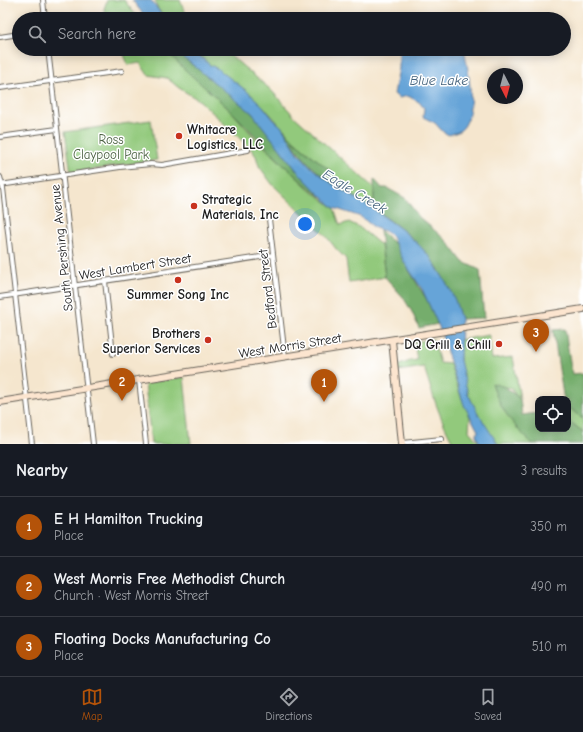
<!DOCTYPE html>
<html lang="en">
<head>
<meta charset="utf-8">
<style>
	:root { --surface:#171b24; --page:#242831; --text:#f1f3f6; --muted:#9ea1a6; --line:#363941; --accent:#b45309 }
	body { margin:0; font-family:"Comic Neue",sans-serif; background:var(--page); color:var(--text) }
	.controls { position:absolute; right:12px; bottom:12px; display:grid; overflow:hidden; border-radius:8px; box-shadow:0 2px 10px #0003 }
	.controls button { width:36px; height:36px; display:grid; place-items:center; padding:0; border:0; border-bottom:1px solid var(--line); background:var(--surface); color:var(--text); font:20px sans-serif }
	.compass { position:absolute; left:487px; top:68px; width:36px; height:36px; border-radius:50%; background:var(--surface); box-shadow:0 2px 10px #0003; rotate:174deg }
	.you { position:absolute; left:305px; top:224px; width:14px; height:14px; margin:-10px; border:3px solid #fff; border-radius:50%; background:#1a73e8; box-shadow:0 0 0 6px #1a73e833 }
	.badge { display:grid; place-items:center; width:26px; height:26px; border-radius:50%; background:var(--accent); color:#fff; font-size:13px; font-weight:700 }
	.pin { position:absolute; translate:-50% -33px; filter:drop-shadow(0 1px 2px #0008) }
	.pin::after { content:''; position:absolute; top:21px; width:14px; height:12px; background:inherit; clip-path:polygon(0 0,100% 0,50% 100%) }
	.list { margin:0; padding:0; list-style:none }
	h2 { display:flex; justify-content:space-between; align-items:center; height:52px; margin:0; padding:0 16px; font-size:17px }
	h2 small { font-size:13px; font-weight:400; color:var(--muted) }
	.list li { display:grid; grid-template-columns:26px 1fr auto; gap:12px; align-items:center; box-sizing:border-box; height:60px; padding:0 16px; border-top:1px solid var(--line) }
	.list b { display:block; font-size:15px; white-space:nowrap }
	.list p { margin:0; font-size:13px; white-space:nowrap; color:var(--muted) }
	.list em { font-size:13px; font-style:normal; color:var(--muted) }
	.icon { flex:none; width:22px; height:22px; fill:none; stroke:currentColor; stroke-width:2; stroke-linecap:round; stroke-linejoin:round }
	.map { position:relative; flex:none; width:583px; height:444px; overflow:hidden }
	.search { position:absolute; background:var(--surface); box-shadow:0 2px 10px #0003; left:12px; right:12px; top:12px; height:44px; display:flex; align-items:center; gap:10px; box-sizing:border-box; padding:0 14px; border-radius:22px; color:var(--muted); font-size:15px }
	.sheet { height:232px; background:var(--surface) }
	nav { display:flex; justify-content:space-around; align-items:center; box-sizing:border-box; height:56px; border-top:1px solid var(--line); background:var(--surface); font-size:11px; color:var(--muted) }
	nav a { display:grid; justify-items:center; gap:2px }
	nav .on { color:var(--accent) }
	.map>svg:first-child { display:block }
</style>
</head>
<body>
<div class="map">
<svg width="583" height="444" viewBox="0 0 583 444">
	<rect width="100%" height="100%" fill="#fff"/>
	<filter id="ink" filterUnits="userSpaceOnUse"><feTurbulence type="fractalNoise" baseFrequency=".025" numOctaves="2"/><feDisplacementMap in="SourceGraphic" scale="8" xChannelSelector="R" yChannelSelector="G"/><feConvolveMatrix kernelMatrix="1 2 1 2 8 2 1 2 1" color-interpolation-filters="sRGB"/></filter>
	<filter id="wash" filterUnits="userSpaceOnUse"><feTurbulence type="fractalNoise" baseFrequency=".012" numOctaves="4" result="noise"/><feDisplacementMap in="SourceGraphic" scale="16" xChannelSelector="R" yChannelSelector="G"/><feGaussianBlur stdDeviation="0.9" result="paint"/><feColorMatrix in="noise" values="0 0 0 0 0 0 0 0 0 0 0 0 0 0 0 0 0 1.4 0 .05"/><feComposite in="paint" operator="in"/></filter>
	<g filter="url(#wash)">
		<rect width="100%" height="100%" fill="#f5e6ce"/>
		<g fill="#92c97c" stroke="#57724c">
			<polygon points="107,0 124,0 139,19 106,19 104,9"/>
			<polygon points="155,0 180,0 184,10 191,19 166,19 158,9"/>
			<polygon points="122,49 165,49 232,112 255,138 308,188 334,208 340,225 349,222 359,227 381,245 385,277 349,283 346,259 337,250 326,236 272,184 259,166 256,156 250,148 200,101 179,88 167,78 148,75 140,63 128,65"/>
			<polygon points="193,49 223,49 271,90 294,116 374,188 374,209 328,180 332,172 294,141 262,105 248,92 218,69 210,65"/>
			<polygon points="151,120 157,160 71,173 65,132"/>
			<path d="M489 335 492 359 513 357 520 399 516 396 511 388 505 387 494 389C504 411 516 428 533 444H498C474 412 457 381 460 340Z"/>
			<path d="M433 339 440 363 450 364 460 394 470 417 469 431 480 444H454C440 420 432 393 424 367L398 371 397 366 410 361 417 360 414 342Z"/>
			<polygon points="184,377 191,444 151,444 145,383"/>
			<polygon points="568,407 583,418 583,432 568,420"/>
		</g>
		<g fill="#75ad6c" stroke="#486444">
			<path d="M165 49H173L252 113 298 172 323 198C289 174 262 142 232 112 210 91 185 72 165 49Z"/>
			<path d="M281 126 294 141 332 172 328 180C305 163 297 150 281 126Z"/>
			<path d="M374 179 382 188H387L405 198 419 217 447 241 463 262 480 270 484 318 461 319C452 293 439 264 418 244 405 231 390 220 374 209Z"/>
			<polygon points="380,230 396,245 404,262 427,300 438,324 419,328 412,312 403,297 385,277"/>
			<polygon points="565,329 572,374 583,373 583,418 568,407 568,399 564,399 563,395 553,330"/>
			<path d="M492 383 505 387 520 399 522 415 538 413V429H568V420L583 432V444H533C515 428 498 407 492 383Z"/>
		</g>
		<g fill="#66a4d8" stroke="#41607a">
			<polygon points="132,0 151,0 165,19 147,19"/>
			<polygon points="173,49 192,49 210,65 218,69 248,92 262,105 274,120 281,126 298,153 313,169 334,185 372,208 401,229 419,245 430,257 446,282 455,300 461,319 460,360 468,394 479,415 498,444 480,444 476,435 478,431 464,405 439,327 422,289 404,262 391,235 385,231 375,228 361,217 334,208 321,196 298,172 252,113"/>
			<path d="M399 49H464C468 67 479 121 458 132 455 133 452 134 449 135L443 132 435 123 423 117 424 108 419 102 408 96 399 98 394 94 399 68Z"/>
		</g>
	</g>
	<g filter="url(#ink)">
		<g fill="none" stroke-linecap="round" stroke-linejoin="round">
			<defs>
				<g id="street">
					<polyline points="43,0 45,19"/>
					<polyline points="0,37 19,34"/>
					<polyline points="48,49 93,444"/>
					<polyline points="0,88 122,71"/>
					<polyline points="0,137 57,129"/>
					<polyline points="0,177 3,188 32,444"/>
					<polyline points="0,185 120,167 151,164 162,165 248,150"/>
					<polyline points="269,219 285,357"/>
					<polyline points="105,281 113,354"/>
					<polyline points="0,297 273,255"/>
					<polyline points="139,380 146,444"/>
					<polyline points="402,443 442,439"/>
				</g>
				<g id="secondary">
					<polyline points="392,340 402,444"/>
					<polyline points="0,402 583,309"/>
				</g>
			</defs>
			<use href="#street" stroke="#68635a" stroke-width="6"/>
			<use href="#secondary" stroke="#68635a" stroke-width="8"/>
			<use href="#street" stroke="#fff" stroke-width="4"/>
			<use href="#secondary" stroke="#fce5cf" stroke-width="6"/>
		</g>
	</g>
	<g fill="#c8321e" stroke="#fff" stroke-width="1.5">
		<circle cx="179" cy="136" r="4"/>
		<circle cx="194" cy="206" r="4"/>
		<circle cx="178" cy="280" r="4"/>
		<circle cx="208" cy="340" r="4"/>
		<circle cx="499" cy="344" r="4"/>
	</g>
	<g text-anchor="middle" stroke-width="3" stroke-linejoin="round" paint-order="stroke">
		<g font-size="13" font-weight="bold" fill="#1c1c1c" stroke="#fff" text-anchor="start">
			<text x="187" y="134">Whitacre<tspan x="187" dy="15">Logistics, LLC</tspan></text>
			<text x="202" y="204">Strategic<tspan x="202" dy="15">Materials, Inc</tspan></text>
			<text x="178" y="299" text-anchor="middle">Summer Song Inc</text>
			<text x="200" y="338" text-anchor="end">Brothers<tspan x="200" dy="15">Superior Services</tspan></text>
			<text x="491" y="349" text-anchor="end">DQ Grill &amp; Chill</text>
		</g>
		<g font-size="13" fill="#4b6142" stroke="#fff">
			<text x="111" y="144">Ross<tspan x="111" dy="15">Claypool Park</tspan></text>
		</g>
		<g font-size="13" fill="#1c1c1c" stroke="#fff">
			<text transform="translate(61 248) rotate(-96)" y="5">South Pershing Avenue</text>
			<text transform="translate(135 266) rotate(-9)" y="5">West Lambert Street</text>
			<text transform="translate(267 289) rotate(-97)" y="5">Bedford Street</text>
			<text transform="translate(290 345) rotate(-9)" y="5">West Morris Street</text>
		</g>
		<g font-size="14" font-style="italic" fill="#41607a" stroke="#fff">
			<text x="439" y="85">Blue Lake</text>
			<text transform="translate(355 191) rotate(31)" y="5">Eagle Creek</text>
		</g>
	</g>
</svg>
<div class="controls">
<button><svg class="icon" aria-label="locate" viewBox="0 0 24 24"><circle cx="12" cy="12" r="6"/><path d="M12 2v4M12 18v4M2 12h4M18 12h4"/></svg></button>
</div>
<svg class="compass" viewBox="-18 -18 36 36"><path d="M0-13l5 13h-10z" fill="#e53935"/><path d="M0 13l5-13h-10z" fill="#9ea1a6"/></svg>
<div class="you"></div>
<div class="pin badge" style="left:324px;top:402px">1</div>
<div class="pin badge" style="left:122px;top:401px">2</div>
<div class="pin badge" style="left:536px;top:352px">3</div>
<div class="search"><svg class="icon" aria-label="search" viewBox="0 0 24 24"><circle cx="10" cy="10" r="6"/><path d="M15 15l6 6"/></svg>Search here</div>
</div>
<section class="sheet">
<h2>Nearby<small>3 results</small></h2>
<ul class="list">
<li><span class="badge">1</span><div><b>E H Hamilton Trucking</b><p>Place</p></div><em>350 m</em></li>
<li><span class="badge">2</span><div><b>West Morris Free Methodist Church</b><p>Church · West Morris Street</p></div><em>490 m</em></li>
<li><span class="badge">3</span><div><b>Floating Docks Manufacturing Co</b><p>Place</p></div><em>510 m</em></li>
</ul>
</section>
<nav>
<a class="on"><svg class="icon" aria-label="map" viewBox="0 0 24 24"><path d="M3 6l6-2 6 2 6-2v14l-6 2-6-2-6 2zM9 4v14M15 6v14"/></svg>Map</a>
<a><svg class="icon" aria-label="directions" viewBox="0 0 24 24"><path d="M12 3l9 9-9 9-9-9zM9 14v-3h6M13 9l2 2-2 2"/></svg>Directions</a>
<a><svg class="icon" aria-label="saved" viewBox="0 0 24 24"><path d="M7 4h10v16l-5-4-5 4z"/></svg>Saved</a>
</nav>
</body>
</html>
